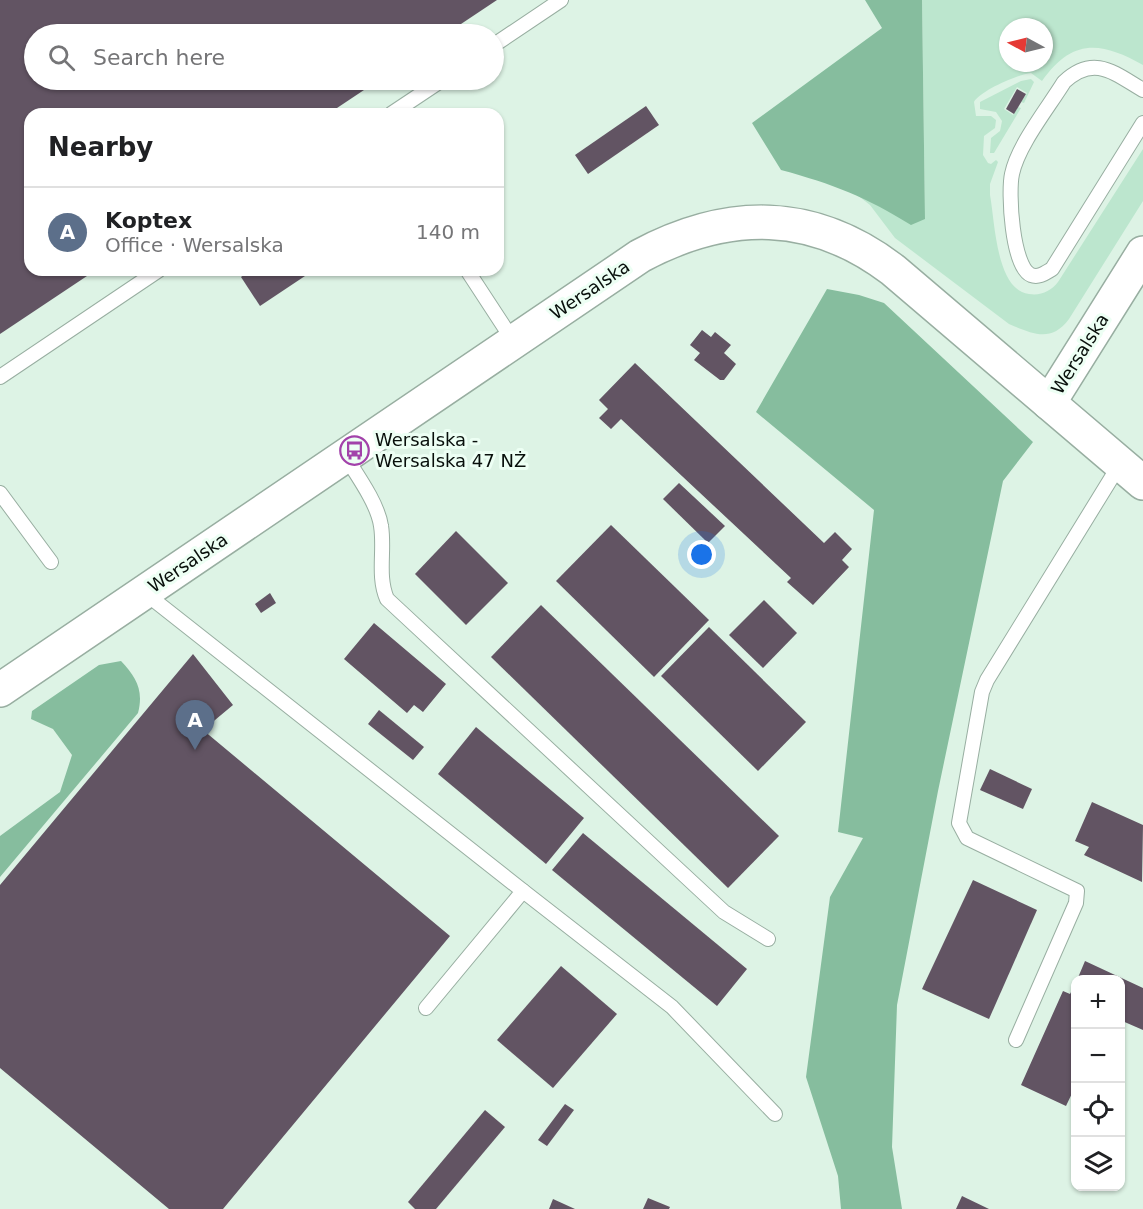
<!DOCTYPE html>
<html lang="en">
<head>
<meta charset="utf-8">
<style>
	:root { --surface:#fff; --page:#f2f2f2; --text:#202124; --muted:#757577; --line:#e0e0e0; --accent:#111827 }
	body { margin:0; font-family:"DejaVu Sans",sans-serif; background:var(--page); color:var(--text) }
	.controls { position:absolute; right:18px; bottom:18px; display:grid; overflow:hidden; border-radius:12px; box-shadow:0 2px 4px #0004 }
	.controls button { width:54px; height:54px; display:grid; place-items:center; padding:0; border:0; border-bottom:2px solid var(--line); background:var(--surface); color:var(--text); font:30px sans-serif }
	.compass { position:absolute; left:999px; top:18px; width:54px; height:54px; border-radius:50%; background:var(--surface); box-shadow:0 2px 4px #0004; rotate:277deg }
	.you { position:absolute; left:702px; top:555px; width:21px; height:21px; margin:-15px; border:4px solid #fff; border-radius:50%; background:#1a73e8; box-shadow:0 0 0 9px #1a73e833 }
	.badge { display:grid; place-items:center; width:39px; height:39px; border-radius:50%; background:var(--accent); color:#fff; font-size:20px; font-weight:700 }
	.pin { position:absolute; translate:-50% -50px; filter:drop-shadow(0 2px 3px #0008) }
	.pin::after { content:''; position:absolute; top:32px; width:21px; height:18px; background:inherit; clip-path:polygon(0 0,100% 0,50% 100%) }
	.list { margin:0; padding:0; list-style:none }
	h2 { display:flex; justify-content:space-between; align-items:center; height:78px; margin:0; padding:0 24px; font-size:26px }
	h2 small { font-size:20px; font-weight:400; color:var(--muted) }
	.list li { display:grid; grid-template-columns:39px 1fr auto; gap:18px; align-items:center; box-sizing:border-box; height:90px; padding:0 24px; border-top:2px solid var(--line) }
	.list b { display:block; font-size:22px; white-space:nowrap }
	.list p { margin:0; font-size:20px; white-space:nowrap; color:var(--muted) }
	.list em { font-size:20px; font-style:normal; color:var(--muted) }
	.icon { flex:none; width:33px; height:33px; fill:none; stroke:currentColor; stroke-width:2; stroke-linecap:round; stroke-linejoin:round }
	.map { position:relative; flex:none; width:1143px; height:1209px; overflow:hidden }
	.search { position:absolute; background:var(--surface); box-shadow:0 2px 4px #0004; left:24px; top:24px; width:480px; height:66px; display:flex; align-items:center; gap:15px; box-sizing:border-box; padding:0 21px; border-radius:33px; color:var(--muted); font-size:22px }
	.panel { position:absolute; background:var(--surface); box-shadow:0 2px 4px #0004; left:24px; top:108px; width:480px; height:168px; border-radius:18px }
	.map>svg:first-child { display:block }
</style>
</head>
<body>
<div class="map">
<svg width="1143" height="1209" viewBox="0 0 1143 1209">
	<rect width="100%" height="100%" fill="#ddf3e5"/>
	<g fill="#bce6ce" fill-rule="evenodd">
		<path d="M922 0H1143V65C1101 41 1072 38 1042 81L1031 73C1019 74 980 91 974 102L976 116H991L996 120 995 128 984 136 983 155 988 163 991 164 996 160 998 162 990 184V195C995 222 996 290 1029 294 1041 296 1051 291 1058 282L1143 149V201L1069 319C1051 343 1033 334 1009 324L895 238 870 205 856 194 879 205 925 219ZM1008 27H1044V63H1008Z"/>
		<polygon points="1031,79 1034,82 1024,103 1021,102 1027,93 1017,87 1004,109 1013,115 1018,107 1021,108 994,153 990,153 991,138 1000,131 1002,121 996,112 980,109 980,102 1021,81"/>
	</g>
	<g fill="#86bd9e">
		<path d="M865 0H922L925 219 911 225C866 197 833 184 781 170L752 123 882 28Z"/>
		<polygon points="827,289 859,295 884,303 1033,442 1003,481 938,791 897,1005 892,1147 902,1209 841,1209 838,1176 806,1077 830,897 863,838 838,832 874,510 756,412"/>
		<path d="M121 661C136 677 144 690 138 713L0 877V836L60 792 72 755 53 729 31 719 32 711 99 665Z"/>
	</g>
	<g fill="#625463">
		<polygon points="0,0 497,0 446,34 34,34 34,80 379,80 328,114 30,114 30,270 96,270 0,334"/>
		<polygon points="1017,89 1026,94 1014,114 1006,109"/>
		<polygon points="646,106 659,125 588,174 575,155"/>
		<polygon points="250,270 314,270 260,306 241,277"/>
		<polygon points="702,330 711,337 715,332 731,345 724,353 736,364 724,380 720,380 694,360 700,353 690,345"/>
		<polygon points="635,363 824,543 835,532 852,549 842,560 849,567 813,605 787,582 791,578 621,419 611,429 599,418 608,409 599,400"/>
		<polygon points="679,483 725,526 708,543 663,499"/>
		<polygon points="611,525 709,620 654,677 556,581"/>
		<polygon points="456,531 508,583 466,625 415,574"/>
		<polygon points="270,593 276,603 261,613 255,604"/>
		<polygon points="764,600 797,633 763,668 729,635"/>
		<polygon points="541,605 779,836 728,888 491,657"/>
		<polygon points="374,623 446,684 423,712 414,705 407,713 344,659"/>
		<polygon points="709,627 806,722 758,771 661,676"/>
		<polygon points="193,654 233,705 203,730 450,936 223,1209 169,1209 0,1068 0,885"/>
		<polygon points="379,710 424,747 413,760 368,724"/>
		<polygon points="476,727 584,818 546,864 438,774"/>
		<polygon points="990,769 1032,789 1023,809 980,790"/>
		<polygon points="1092,802 1143,825 1142,882 1084,855 1089,847 1075,841"/>
		<polygon points="583,833 747,969 717,1006 552,870"/>
		<polygon points="973,880 1037,910 989,1019 922,989"/>
		<polygon points="1085,961 1143,988 1143,1030 1120,1020 1120,980 1077,980"/>
		<polygon points="561,966 617,1014 553,1088 497,1040"/>
		<polygon points="1076,982 1076,1085 1066,1106 1021,1085 1063,991 1070,994"/>
		<polygon points="565,1104 574,1110 547,1146 538,1140"/>
		<polygon points="485,1110 505,1127 436,1209 415,1209 408,1202"/>
		<polygon points="962,1196 989,1209 956,1209"/>
		<polygon points="648,1198 670,1207 669,1209 643,1209"/>
		<polygon points="553,1199 575,1209 549,1209"/>
	</g>
	<g fill="none" stroke-linecap="round" stroke-linejoin="round">
		<defs>
			<g id="lane">
				<polyline points="494,45 561,0"/>
				<path d="M1143 90C1114 73 1094 54 1064 82 1048 108 1018 145 1012 174 1008 192 1012 267 1031 275 1039 278 1045 273 1052 269L1143 123"/>
				<polyline points="391,114 442,80"/>
				<polyline points="467,270 514,342"/>
				<polyline points="0,377 159,270"/>
				<path d="M345 456C357 475 378 504 381 526 385 550 377 576 387 599L724 912 768 939"/>
				<polyline points="0,493 51,562"/>
				<polyline points="145,593 523,891 426,1008"/>
				<polyline points="523,891 672,1007 775,1114"/>
				<polyline points="1016,1040 1076,903 1077,891 967,838 959,823 982,692 987,680 1120,464"/>
			</g>
			<g id="secondary">
				<polyline points="1049,403 1143,253"/>
				<path d="M0 690 640 256C728 209 813 209 893 270L1143 483"/>
			</g>
		</defs>
		<use href="#lane" stroke="#98aea1" stroke-width="16"/>
		<use href="#secondary" stroke="#98aea1" stroke-width="36"/>
		<use href="#lane" stroke="#fff" stroke-width="14"/>
		<use href="#secondary" stroke="#fff" stroke-width="33"/>
	</g>
	<defs>
		<symbol id="bus-ring" viewBox="-11 -11 22 22"><circle r="9.5" fill="#edfff4" stroke="#a242aa" stroke-width="1.5"/><path d="M-5-6H5V4H4V6H2V4H-2V6H-4V4H-5ZM-3.5-4V0h7V-4ZM-3.5 1.2v1.5H-2V1.2ZM2 1.2v1.5H3.5V1.2Z" fill="#a242aa"/></symbol>
	</defs>
	<g fill-rule="evenodd">
		<use href="#bus-ring" x="338" y="434" width="33" height="33"/>
	</g>
	<g text-anchor="middle" stroke-width="6" stroke-linejoin="round" paint-order="stroke">
		<g font-size="18" fill="#080f0b" stroke="#edfff4">
			<text transform="translate(590 290) rotate(-34)" y="6">Wersalska</text>
			<text transform="translate(1080 354) rotate(-58)" y="6">Wersalska</text>
			<text transform="translate(188 563) rotate(-34)" y="6">Wersalska</text>
		</g>
		<g font-size="18" fill="#080f0b" stroke="#edfff4" text-anchor="start">
			<text x="375" y="446">Wersalska -<tspan x="375" dy="21">Wersalska 47 NŻ</tspan></text>
		</g>
	</g>
</svg>
<div class="controls">
<button>+</button>
<button>−</button>
<button><svg class="icon" aria-label="locate" viewBox="0 0 24 24"><circle cx="12" cy="12" r="6"/><path d="M12 2v4M12 18v4M2 12h4M18 12h4"/></svg></button>
<button><svg class="icon" aria-label="layers" viewBox="0 0 24 24"><path d="M12 4l9 5-9 5-9-5zM3 14l9 5 9-5"/></svg></button>
</div>
<svg class="compass" viewBox="-18 -18 36 36"><path d="M0-13l5 13h-10z" fill="#e53935"/><path d="M0 13l5-13h-10z" fill="#757577"/></svg>
<div class="you"></div>
<div class="pin badge" style="left:195px;top:750px;background:#5c6f8a">A</div>
<div class="search"><svg class="icon" aria-label="search" viewBox="0 0 24 24"><circle cx="10" cy="10" r="6"/><path d="M15 15l6 6"/></svg>Search here</div>
<section class="panel">
<h2>Nearby<small></small></h2>
<ul class="list">
<li><span class="badge" style="background:#5c6f8a">A</span><div><b>Koptex</b><p>Office · Wersalska</p></div><em>140 m</em></li>
</ul>
</section>
</div>
</body>
</html>
